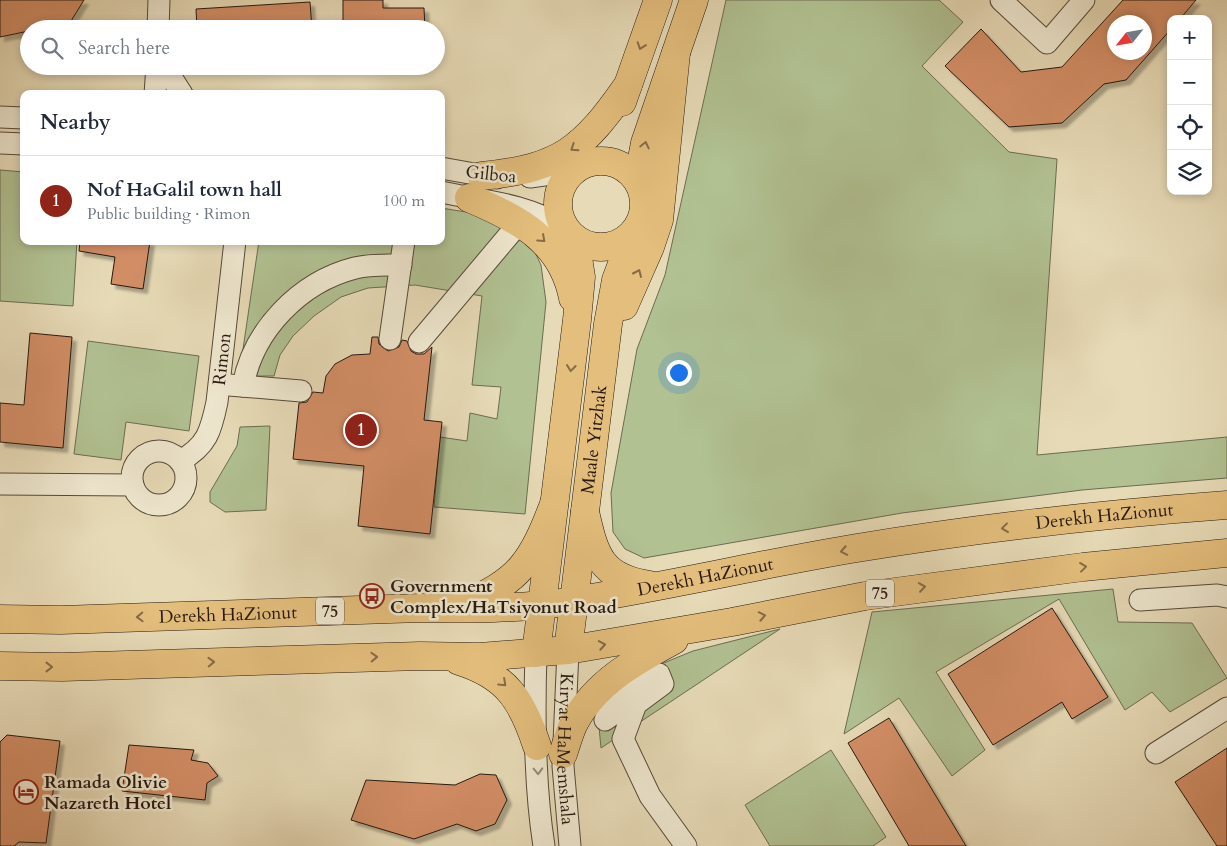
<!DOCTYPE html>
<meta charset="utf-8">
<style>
:root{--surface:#fff;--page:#f2f2f3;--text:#1f2937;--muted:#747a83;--line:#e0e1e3;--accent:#8f2418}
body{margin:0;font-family:Cardo,serif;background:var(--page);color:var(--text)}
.controls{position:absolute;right:15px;top:15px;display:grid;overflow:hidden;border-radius:10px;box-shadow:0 2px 8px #0003}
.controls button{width:45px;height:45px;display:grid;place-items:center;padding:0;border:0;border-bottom:1px solid var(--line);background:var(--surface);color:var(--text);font:25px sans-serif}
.compass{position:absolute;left:1107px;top:15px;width:45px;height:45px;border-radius:50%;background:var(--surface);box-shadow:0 2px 8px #0003;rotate:239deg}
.you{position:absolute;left:678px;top:372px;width:18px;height:18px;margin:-12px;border:4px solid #fff;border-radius:50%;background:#1a73e8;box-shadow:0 0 0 8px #1a73e833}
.badge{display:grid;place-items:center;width:32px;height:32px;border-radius:50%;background:var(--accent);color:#fff;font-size:16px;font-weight:700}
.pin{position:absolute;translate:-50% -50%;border:2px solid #fff;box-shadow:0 1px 5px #0006}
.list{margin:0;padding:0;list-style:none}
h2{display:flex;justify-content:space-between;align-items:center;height:65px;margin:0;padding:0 20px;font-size:21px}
h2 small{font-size:16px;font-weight:400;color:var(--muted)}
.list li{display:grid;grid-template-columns:32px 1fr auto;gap:15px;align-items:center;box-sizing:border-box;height:90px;padding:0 20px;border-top:1px solid var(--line)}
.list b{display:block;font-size:19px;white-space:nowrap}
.list p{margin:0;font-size:16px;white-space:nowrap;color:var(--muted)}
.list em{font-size:16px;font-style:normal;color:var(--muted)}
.icon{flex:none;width:28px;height:28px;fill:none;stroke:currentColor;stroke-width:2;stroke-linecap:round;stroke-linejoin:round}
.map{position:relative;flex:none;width:1227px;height:846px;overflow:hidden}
.search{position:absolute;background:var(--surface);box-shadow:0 2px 8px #0003;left:20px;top:20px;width:425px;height:55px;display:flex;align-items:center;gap:12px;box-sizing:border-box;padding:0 18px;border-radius:28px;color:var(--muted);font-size:19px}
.panel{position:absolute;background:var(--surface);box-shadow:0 2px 8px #0003;left:20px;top:90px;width:425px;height:155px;border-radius:10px}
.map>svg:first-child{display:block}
</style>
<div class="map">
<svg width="1227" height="846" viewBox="0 0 1227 846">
<defs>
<filter id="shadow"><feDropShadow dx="4.5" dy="4.5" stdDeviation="1" flood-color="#0004"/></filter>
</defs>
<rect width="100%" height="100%" fill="#e7dbb7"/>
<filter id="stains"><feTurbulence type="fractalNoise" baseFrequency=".004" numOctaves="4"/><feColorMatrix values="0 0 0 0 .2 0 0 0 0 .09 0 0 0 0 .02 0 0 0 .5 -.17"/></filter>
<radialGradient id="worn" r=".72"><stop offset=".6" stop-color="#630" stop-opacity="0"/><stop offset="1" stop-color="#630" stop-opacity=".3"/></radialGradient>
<g fill="#b1c192" stroke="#6c6c51">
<polygon points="726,0 939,0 963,22 922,66 1009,152 1057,159 1037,455 1227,437 1227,478 1082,490 902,513 644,558 625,549 613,532 611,493 637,349 665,275"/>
<polygon points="0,170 24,172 24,241 77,241 73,306 0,301"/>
<polygon points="441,208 472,213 530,242 541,265 546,302 525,514 434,507 440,437 467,441 470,413 497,419 501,387 472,385 482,296 415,285 368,288 341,297 314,316 293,336 280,355 274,376 239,376 259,241 441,241"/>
<polygon points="88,341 199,356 189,431 126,422 121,460 74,454"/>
<polygon points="270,426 266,510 225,512 210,502 210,492 237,446 240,427"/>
<polygon points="1113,589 1118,622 1192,623 1227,678 1170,712 1152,692 1125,710 1059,599 936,672 985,750 952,776 899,698 844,734 872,612"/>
<polygon points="780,629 601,748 599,727 634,675 693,651"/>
<polygon points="831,750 886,837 873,846 770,846 745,805"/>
</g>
<g fill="#d38e66" stroke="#271810" fill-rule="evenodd" filter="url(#shadow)">
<polygon points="0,0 84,0 71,21 29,29 29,31 0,37"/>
<polygon points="343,0 383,0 383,8 424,8 425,29 343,29"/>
<path d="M1123,0h73l-16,19h-9v10l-45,51 -22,4 -42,39 -53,4 -64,-61 36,-37 40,43 41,-5zM1114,22h30v30h-30z"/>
<polygon points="310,2 312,29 197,29 196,9"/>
<polygon points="80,241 150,241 143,289 111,284 115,257 79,251"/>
<polygon points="30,333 72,337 63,448 0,442 0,403 24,405"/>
<polygon points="372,337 378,337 379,344 388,351 399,347 402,340 407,341 411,351 416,354 424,354 432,347 424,420 442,422 430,534 358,526 364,466 293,459 299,403 307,402 313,392 323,393 326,376 335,364 352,355 370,354"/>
<polygon points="1052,608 1108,697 1072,719 1062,702 993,745 948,674"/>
<polygon points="889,718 966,846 909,846 848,743"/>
<polygon points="7,735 60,741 46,843 19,842 14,846 0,846 0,742"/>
<polygon points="129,745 194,750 191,760 208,763 218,776 207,783 205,800 122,791"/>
<polygon points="1227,748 1227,846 1217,846 1175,782"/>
<polygon points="480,774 496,775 507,800 495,824 476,831 457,824 414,839 351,820 366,780 455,785"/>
</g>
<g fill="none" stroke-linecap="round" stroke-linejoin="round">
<defs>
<g id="minor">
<polyline points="1001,0 1047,43 1084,0"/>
<polyline points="158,29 159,0"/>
<polyline points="164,66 182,94"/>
<polyline points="155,94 157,66"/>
<polyline points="0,117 24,118"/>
<polyline points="0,143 24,144"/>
<polyline points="441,168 497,178"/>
<polyline points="530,177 572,171"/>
<path d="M441,192c43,9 86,12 124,36"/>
<polyline points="390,339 404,241"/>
<polyline points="419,342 520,222"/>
<polyline points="229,385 301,391"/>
<path d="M243,386c10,-56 57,-104 112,-118 15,-4 31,-3 46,-3"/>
<circle cx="159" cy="478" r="27"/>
<path id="s1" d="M180,461c27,-15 31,-30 37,-59l18,-161"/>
<polyline points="0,484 133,485"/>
<polyline points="1140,600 1217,595 1227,597"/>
<path id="s2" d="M568,650l-5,116 7,80"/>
<path d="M536,653c-2,63 -2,130 8,193"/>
<polyline points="628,666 605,720 615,713 630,686 659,674 663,684 636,704 623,739 650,796 686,846"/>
<polyline points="1156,753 1227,708"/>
</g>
<g id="major">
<polyline points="622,102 658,0"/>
<circle cx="601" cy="204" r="43"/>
<path d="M482,176c80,-8 101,-27 146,-91"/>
<polyline points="644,193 641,164 645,143 694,0"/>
<path d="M469,198c50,21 93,43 104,100"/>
<polyline points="624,306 650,247 659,220 676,53"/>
<path id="s3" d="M568,650l40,-326 8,-44 18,-48"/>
<polyline points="536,653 577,320 581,277 575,239"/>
</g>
<g id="highway">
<path d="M585,512c10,44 16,66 65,73"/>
<path d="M464,604c56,-22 69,-45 90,-100"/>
<path id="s4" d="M0,619l61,1 359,-12c49,1 99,1 147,-6 98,-15 193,-38 290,-54 122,-20 247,-34 370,-43"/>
<path d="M459,661c48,15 63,39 78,85"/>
<polyline points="0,666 62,667 420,656 480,657 568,650 732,622 865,596 1083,567 1227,553"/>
<path d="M563,754c3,-9 6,-20 10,-29 21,-42 62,-64 101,-85"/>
</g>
</defs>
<use href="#minor" stroke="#57493a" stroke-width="23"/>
<use href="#major" stroke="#271810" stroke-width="29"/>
<use href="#highway" stroke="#271810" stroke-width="29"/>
<use href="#minor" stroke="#efe8d0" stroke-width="21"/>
<use href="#major" stroke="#e4be7c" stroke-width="28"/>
<use href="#highway" stroke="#e4be7c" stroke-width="28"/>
</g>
<defs><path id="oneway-chevron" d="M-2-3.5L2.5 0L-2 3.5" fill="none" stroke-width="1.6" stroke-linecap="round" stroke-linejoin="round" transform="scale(1.25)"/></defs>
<g stroke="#866b46">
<use href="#oneway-chevron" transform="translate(641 46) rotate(109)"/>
<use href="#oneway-chevron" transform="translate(645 145) rotate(-77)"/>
<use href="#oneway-chevron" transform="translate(574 148) rotate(146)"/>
<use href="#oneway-chevron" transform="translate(542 239) rotate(42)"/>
<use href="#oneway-chevron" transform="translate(638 273) rotate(-66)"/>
<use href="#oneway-chevron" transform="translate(571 368) rotate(97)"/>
<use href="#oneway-chevron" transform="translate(1005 528) rotate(173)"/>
<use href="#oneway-chevron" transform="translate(844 551) rotate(169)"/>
<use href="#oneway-chevron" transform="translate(1083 567) rotate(-7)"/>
<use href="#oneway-chevron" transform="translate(922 587) rotate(-8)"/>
<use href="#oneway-chevron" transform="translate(762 616) rotate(-11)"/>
<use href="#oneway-chevron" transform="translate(140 617) rotate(178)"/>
<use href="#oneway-chevron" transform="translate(602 645) rotate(-10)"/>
<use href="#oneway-chevron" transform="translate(374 657) rotate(-2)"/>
<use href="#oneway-chevron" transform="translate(211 662) rotate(-2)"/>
<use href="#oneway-chevron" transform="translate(49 667)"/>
<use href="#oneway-chevron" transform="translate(503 683) rotate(43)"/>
</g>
<use stroke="#958a7a" href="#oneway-chevron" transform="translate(538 771) rotate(88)"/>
<defs>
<symbol id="bus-ring" viewBox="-11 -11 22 22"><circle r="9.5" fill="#efe8d0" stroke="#8f2418" stroke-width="1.5"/><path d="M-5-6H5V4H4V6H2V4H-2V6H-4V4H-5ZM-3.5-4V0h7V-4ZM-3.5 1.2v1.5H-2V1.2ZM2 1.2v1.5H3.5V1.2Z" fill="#8f2418"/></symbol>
<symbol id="hotel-ring" viewBox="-11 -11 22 22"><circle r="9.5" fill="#efe8d0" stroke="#8f2418" stroke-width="1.5"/><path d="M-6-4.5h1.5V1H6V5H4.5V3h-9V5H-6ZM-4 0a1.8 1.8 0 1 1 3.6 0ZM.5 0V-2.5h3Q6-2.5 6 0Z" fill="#8f2418"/></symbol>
</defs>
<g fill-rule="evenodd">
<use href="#bus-ring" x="358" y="582" width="28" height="28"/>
<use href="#hotel-ring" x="12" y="778" width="28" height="28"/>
</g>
<g text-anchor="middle" stroke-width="5" stroke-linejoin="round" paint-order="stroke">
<g fill="#efe8d0" stroke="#63564a" stroke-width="1">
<rect x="866" y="579.5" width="28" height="27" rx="4"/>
<rect x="316" y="597.5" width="28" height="27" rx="4"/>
</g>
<g font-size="16" font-weight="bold" fill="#271810">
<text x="880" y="599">75</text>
<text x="330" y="617">75</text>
</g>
<g font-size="18" fill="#271810" stroke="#efe8d0">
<text transform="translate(491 174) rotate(6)" y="6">Gilboa</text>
<text dy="6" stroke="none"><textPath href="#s1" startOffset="116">Rimon</textPath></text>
<text dy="6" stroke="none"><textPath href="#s3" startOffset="212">Maale Yitzhak</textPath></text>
<text dy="6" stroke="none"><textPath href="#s4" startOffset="1112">Derekh HaZionut</textPath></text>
<text dy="6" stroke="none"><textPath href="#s4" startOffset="708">Derekh HaZionut</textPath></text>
<text dy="6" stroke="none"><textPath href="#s4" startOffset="228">Derekh HaZionut</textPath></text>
<text dy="6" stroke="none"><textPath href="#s2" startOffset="99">Kiryat HaMemshala</textPath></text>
</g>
<g font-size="18" font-weight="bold" fill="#271810" stroke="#efe8d0" text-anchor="start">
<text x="390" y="592">Government<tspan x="390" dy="21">Complex/HaTsiyonut Road</tspan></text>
<text x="44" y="788">Ramada Olivie<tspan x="44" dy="21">Nazareth Hotel</tspan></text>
</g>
</g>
<rect width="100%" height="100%" filter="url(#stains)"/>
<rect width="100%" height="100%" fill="url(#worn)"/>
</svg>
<div class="controls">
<button>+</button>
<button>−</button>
<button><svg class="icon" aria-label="locate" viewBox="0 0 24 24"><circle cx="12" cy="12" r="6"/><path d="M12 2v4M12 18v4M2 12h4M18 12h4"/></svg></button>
<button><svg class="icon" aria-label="layers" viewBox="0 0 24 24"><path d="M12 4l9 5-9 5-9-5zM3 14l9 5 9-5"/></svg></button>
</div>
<svg class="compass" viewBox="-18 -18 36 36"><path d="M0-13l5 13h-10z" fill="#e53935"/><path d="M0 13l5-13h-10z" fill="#747a83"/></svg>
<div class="you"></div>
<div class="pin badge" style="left:361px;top:430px">1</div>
<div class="search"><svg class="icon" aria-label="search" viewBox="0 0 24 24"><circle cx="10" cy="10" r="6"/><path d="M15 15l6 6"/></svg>Search here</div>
<section class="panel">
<h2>Nearby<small></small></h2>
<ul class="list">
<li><span class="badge">1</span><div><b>Nof HaGalil town hall</b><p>Public building · Rimon</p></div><em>100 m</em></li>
</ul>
</section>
</div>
